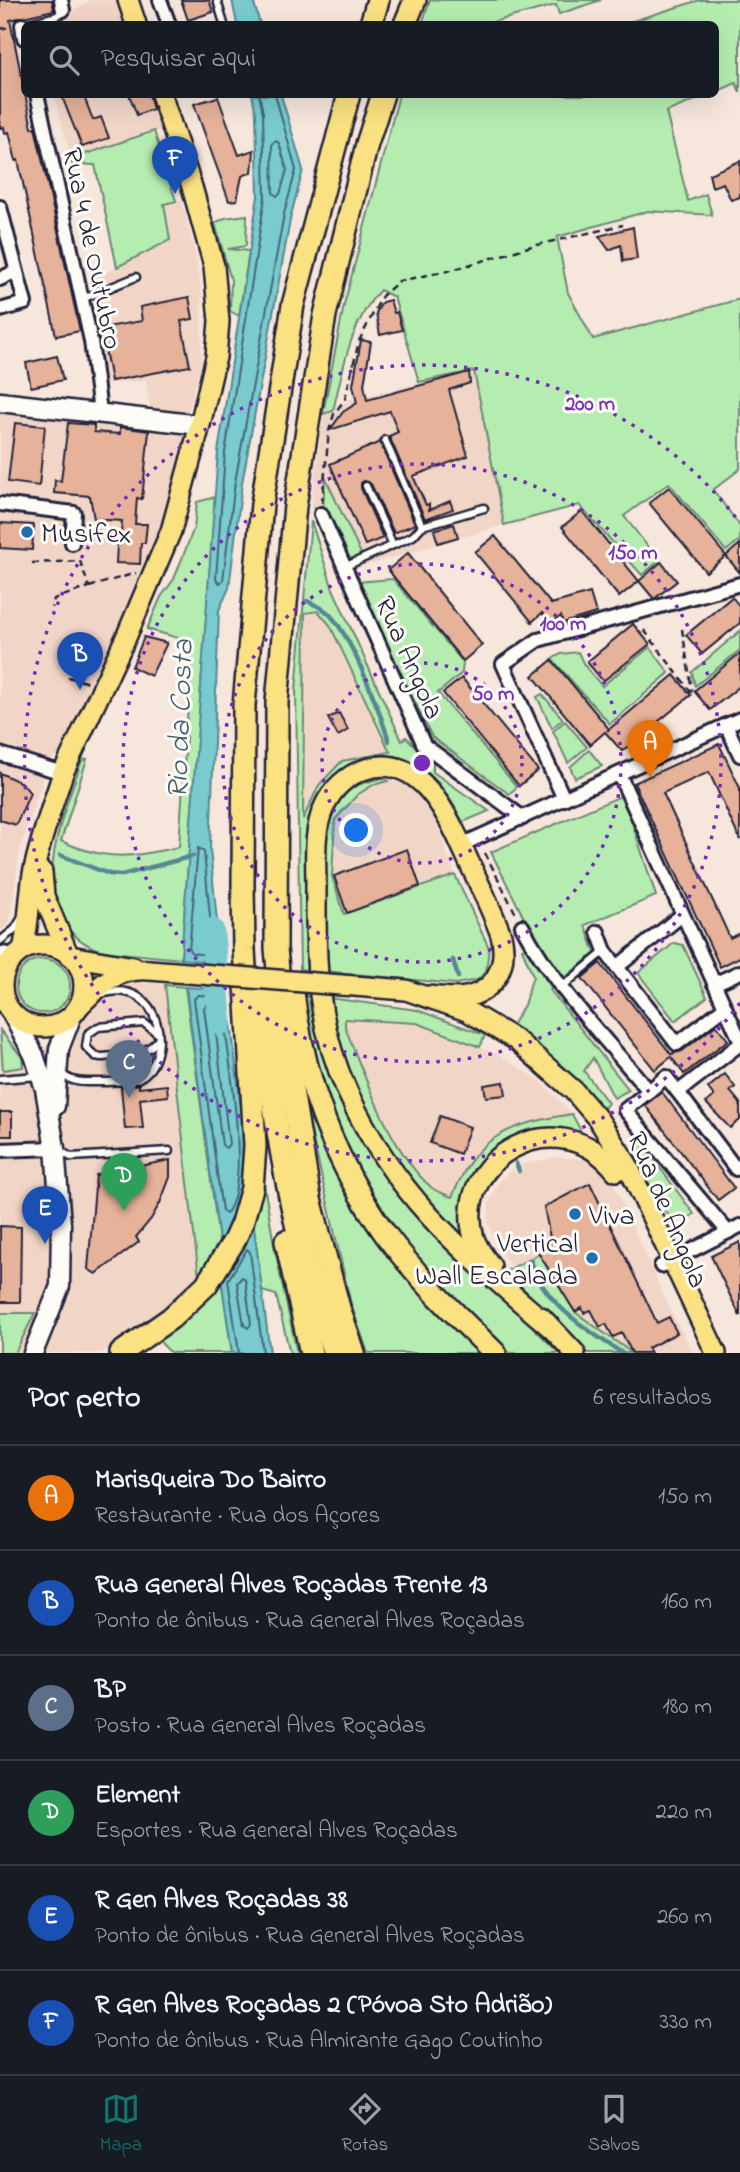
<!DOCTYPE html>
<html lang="pt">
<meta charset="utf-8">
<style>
:root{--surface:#171b24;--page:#20242c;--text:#f1f3f6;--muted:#9ea1a6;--line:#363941;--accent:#0f766e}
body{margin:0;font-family:"Indie Flower",sans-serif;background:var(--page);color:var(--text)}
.you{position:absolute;left:357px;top:831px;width:24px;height:24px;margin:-18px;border:5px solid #fff;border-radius:50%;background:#1a73e8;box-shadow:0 0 0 10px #1a73e833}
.badge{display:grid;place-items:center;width:46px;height:46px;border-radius:50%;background:var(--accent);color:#fff;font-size:23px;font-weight:700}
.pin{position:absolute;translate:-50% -58px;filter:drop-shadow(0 2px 4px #0008)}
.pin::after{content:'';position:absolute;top:37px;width:24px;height:21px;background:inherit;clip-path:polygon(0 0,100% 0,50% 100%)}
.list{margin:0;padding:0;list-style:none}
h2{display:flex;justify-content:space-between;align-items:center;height:91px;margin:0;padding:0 28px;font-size:30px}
h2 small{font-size:23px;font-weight:400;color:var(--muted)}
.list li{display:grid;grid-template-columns:46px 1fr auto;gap:21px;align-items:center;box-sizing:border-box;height:105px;padding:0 28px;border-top:2px solid var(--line)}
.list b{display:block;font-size:26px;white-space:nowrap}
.list p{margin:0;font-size:23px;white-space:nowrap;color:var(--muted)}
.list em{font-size:23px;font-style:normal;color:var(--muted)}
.icon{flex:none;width:38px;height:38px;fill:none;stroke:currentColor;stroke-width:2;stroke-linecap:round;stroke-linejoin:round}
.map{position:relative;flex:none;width:740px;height:1353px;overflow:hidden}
.search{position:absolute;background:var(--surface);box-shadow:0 7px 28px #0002;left:21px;right:21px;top:21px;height:77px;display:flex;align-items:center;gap:18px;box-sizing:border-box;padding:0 24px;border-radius:10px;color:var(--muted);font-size:26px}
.sheet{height:721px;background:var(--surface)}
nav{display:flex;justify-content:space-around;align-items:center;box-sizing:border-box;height:98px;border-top:2px solid var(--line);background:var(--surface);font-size:19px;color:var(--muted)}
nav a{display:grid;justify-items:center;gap:4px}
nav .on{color:var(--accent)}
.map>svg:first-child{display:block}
</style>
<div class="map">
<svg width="740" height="1353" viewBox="0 0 740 1353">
<rect width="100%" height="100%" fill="#f6e6db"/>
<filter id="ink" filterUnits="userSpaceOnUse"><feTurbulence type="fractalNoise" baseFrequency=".0143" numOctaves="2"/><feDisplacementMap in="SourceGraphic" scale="14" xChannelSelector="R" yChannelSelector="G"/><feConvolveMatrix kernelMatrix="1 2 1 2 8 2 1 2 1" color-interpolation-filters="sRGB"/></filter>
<g filter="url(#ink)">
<g fill="#f1d6c8">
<polygon points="91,0 117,0 126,24 48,24"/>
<polygon points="54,95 151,95 164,129 71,159"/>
<polygon points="181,199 195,252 202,297 201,364 188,411 150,410 146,380 104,384 93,279 170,240 164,204"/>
<polygon points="474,371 504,525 351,570 311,507 323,414 354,398"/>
<polygon points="0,408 127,422 184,434 164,518 144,569 63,752 49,760 20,849 9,924 0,931"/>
<polygon points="318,611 330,625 390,753 342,761 319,785 304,819 302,818 305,613"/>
<polygon points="388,781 407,785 418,791 431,810 455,875 344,914 332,876 335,820 357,795 373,785"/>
<polygon points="117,980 165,985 199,1277 186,1291 142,1329 101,1353 15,1353 34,1314 0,1313 0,1030 23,1057 68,1038"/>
<polygon points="345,1019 417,1023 497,1054 541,1081 572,1114 533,1121 496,1136 473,1158 452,1197 433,1189 403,1156 370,1088 345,1027"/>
<polygon points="556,1157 593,1160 602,1167 612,1180 670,1309 693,1353 632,1353 575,1312 539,1254 512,1266 502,1255 488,1224 489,1202 499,1182 513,1168 515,1173 523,1170 521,1165"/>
</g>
<g fill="#b5edb0" stroke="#6c8876" stroke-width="2" fill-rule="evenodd">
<polygon points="430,0 601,0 559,14 556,5 485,24 422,24"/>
<polygon points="700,0 740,0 740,92 736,83 716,92 716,24 623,24"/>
<path d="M399,95h309l-42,17 22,89 18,-7 6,21 -64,-4 -91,26 11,56 25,46 147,-40v170l-27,21 27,36v14l-14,11 -57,-68 -45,33 35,45 -17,14 -63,-70 -75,20 -30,-154 -55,11 -25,-85 -14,-7c-30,33 -37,79 -47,121l-10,3 21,-109z"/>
<polygon points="154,131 176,201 164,204 170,240 117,267 95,165 72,164 71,159"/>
<polygon points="247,215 246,246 228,249 249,251 239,316 230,311 231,280 215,223 225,218"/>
<polygon points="325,477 362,556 348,561 323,509"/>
<path d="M215,497l-34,462 -80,-8c-84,-32 -39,-133 -19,-191l5,-1 -26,82c48,21 68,16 118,6l13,-205 -45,-13 14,-32 13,-18 20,-51 3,-26z"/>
<path d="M311,521l22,68 69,152 4,-4 27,26v9l56,39 -26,11c-19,-35 -34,-61 -77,-63 -39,-3 -68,24 -75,61 -4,20 -1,44 -1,64 0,29 -1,57 -1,86l-9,-1 -4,-279zM318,611l12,14 60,127 -48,9 -23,24 -16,34 2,-206z"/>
<polygon points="393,579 463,662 462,673 438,693 517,787 509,794 432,737 356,582"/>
<polygon points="740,631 740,650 695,686 692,672"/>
<polygon points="650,647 669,673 610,724 552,659 561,654 578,652 584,665 602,686"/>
<polygon points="542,694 563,719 552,728 537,697"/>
<polygon points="565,721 587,747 568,763 553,731"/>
<polygon points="589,750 602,766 575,778 570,767"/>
<path d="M383,778l5,3 -15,4 -16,10 -22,25 -3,56 12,38 111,-39 34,73 -3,24 -9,8 -21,4 -132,-13c0,-36 -9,-148 15,-173 13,-13 27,-16 44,-20z"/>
<polygon points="623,795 656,896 585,925 595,953 550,990 629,1090 614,1098 593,1058 584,1071 608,1103 604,1108 511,1027 524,1005 533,976 522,949 537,944 491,852"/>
<polygon points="674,943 683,945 707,997 675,1021 638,973"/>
<circle cx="43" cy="986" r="27"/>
<polygon points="165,985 185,987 220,1248 199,1277"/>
<path d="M303,996l9,1 46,132 16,32 28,37 157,155h-49c-53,-52 -113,-107 -148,-174 -17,-33 -31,-69 -43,-104 -8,-25 -11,-53 -16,-79z"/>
<path d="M329,998l88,12 68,25 -5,12 -63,-24 -72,-4v8c20,50 46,126 87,161 5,4 13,6 20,9 6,-13 12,-28 21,-39 23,-31 63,-38 99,-44l10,19c-15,-3 -32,-7 -48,-4 -26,4 -64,38 -69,64 -2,12 -2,25 -3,38l-3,4 -11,-9 -61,-74 -44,-92z"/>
<polygon points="0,1030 22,1057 23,1067 3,1070"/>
<polygon points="312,1119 365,1223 390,1257 480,1353 368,1353 351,1304 309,1122"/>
<polygon points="638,1138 694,1214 686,1220 667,1214 643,1173"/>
<polygon points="262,1172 274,1245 297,1353 290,1353 276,1295 262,1291 252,1212"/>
<polygon points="539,1254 575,1312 632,1353 586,1353 506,1271"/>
<polygon points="221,1278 232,1353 171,1353 157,1339"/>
<polygon points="0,1313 35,1313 15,1353 0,1353"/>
</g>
<g fill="#79cbcf" stroke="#568794" stroke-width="2">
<polygon points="232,0 253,0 260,24 237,24"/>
<polygon points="252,95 281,95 303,170 291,215 242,483 229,588 219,610 210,849 221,963 181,959 218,452 258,196 256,113"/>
<polygon points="186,987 227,990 246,1151 240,1203 220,1248"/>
<polygon points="252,1212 270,1353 232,1353 221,1278"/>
</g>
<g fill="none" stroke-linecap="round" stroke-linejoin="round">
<g stroke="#456676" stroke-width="2">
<polyline points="259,94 263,113 265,197 225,453 216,579 220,583 223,580 235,482 284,214 296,170 275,94"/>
<polygon points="275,141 279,143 287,170 280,194 277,196 273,193 272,144"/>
<polygon points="198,848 204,851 213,951 209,955 192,953 189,950"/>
<path d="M198,995l20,1 3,3c5,43 32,186 5,215l-4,-3 -28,-212z"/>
<polygon points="207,1004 213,1008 229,1144 226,1148 222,1145 204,1008"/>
<polygon points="242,1277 245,1279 251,1324 248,1328 244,1325 237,1283"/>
<polyline points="239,1353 228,1280 247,1249 250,1252 263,1353"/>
</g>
<g stroke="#568794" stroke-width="4.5">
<path d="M307,601c6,3 14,6 19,10 25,21 53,99 63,130"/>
<polyline points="60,855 109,874 122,875 193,856"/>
<polyline points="453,960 458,977"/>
<polyline points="516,1163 519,1171"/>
<path d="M531,1261c13,43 55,68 91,92"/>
</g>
<polyline stroke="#79cbcf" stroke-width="24" points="212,930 220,1023"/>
</g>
<g fill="#e6b29a" stroke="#22223b" stroke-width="2">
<polygon points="0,0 52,0 54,10 10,20 32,128 35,127 80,331 56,336 18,160 16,161 9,132 5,133 4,127 0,128"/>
<polygon points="181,0 209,0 213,12 188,20"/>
<polygon points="61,94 83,94 93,120 101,117 109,138 82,147"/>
<polygon points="129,94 149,94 153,109 137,115"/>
<polygon points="218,97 239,155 254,150 252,172 242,176 237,200 229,201 194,104"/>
<polygon points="740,161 740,197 731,200 723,183 712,187 709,174"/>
<polygon points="633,227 637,259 623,261 621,245 609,250 599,236"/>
<polygon points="189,297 193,319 181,321 190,366 111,381 101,328 142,321 140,307"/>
<polygon points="390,300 394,313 397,312 402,330 380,335 376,313 382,302"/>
<polygon points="361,340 371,342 364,385 367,400 469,372 470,383 449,390 468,456 413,476 426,505 429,504 429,510 450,501 453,509 425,519 389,436 398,432 390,411 330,430 343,412 357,403 353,385"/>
<polygon points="57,356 63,380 31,387 26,363"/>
<polygon points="15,423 45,426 39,486 8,482"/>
<polygon points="68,423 94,425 94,432 120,434 120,427 149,431 142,499 137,498 135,524 147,524 145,543 141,543 140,564 116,563 117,545 120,545 122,521 94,519 90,496 54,493 55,480 61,481"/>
<polygon points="380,442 415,524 394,533 371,484 364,481 361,483 361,488 383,538 365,545 330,464"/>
<polygon points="669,487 726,556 706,572 649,503"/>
<polygon points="582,511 639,581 619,597 562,527"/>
<polygon points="0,523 34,525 32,550 0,548"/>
<polygon points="454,524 458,537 438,543 434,530"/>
<polygon points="495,536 551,604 590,593 596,613 563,623 561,616 551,623 542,613 532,622 475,552"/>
<polygon points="740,544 740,573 726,556"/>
<polygon points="408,553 482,645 463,661 388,570"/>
<polygon points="661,562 677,581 654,599 639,581"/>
<polygon points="732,597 740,607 740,623 702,654 686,635"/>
<polygon points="633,624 650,644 603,681 587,662"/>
<polygon points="144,637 167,643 151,676 132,667"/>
<polygon points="740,653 740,686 710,710 694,691"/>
<polygon points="552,660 609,729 607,731 674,675 691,695 622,751 605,732 590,745 533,676"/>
<polygon points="462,678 538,770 519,786 443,693"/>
<polygon points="339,713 348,730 338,736 328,718"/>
<polygon points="719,744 740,788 740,840 709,772 663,793 730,938 740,933 740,957 720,967 634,783"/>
<polygon points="0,773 22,783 30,793 16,825 0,820"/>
<polygon points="407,849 420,886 347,913 334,876"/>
<polygon points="600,963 671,1054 682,1051 716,1025 728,1040 684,1074 671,1057 655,1070 582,978"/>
<polygon points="725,1074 735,1087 730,1091 740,1103 740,1120 730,1128 706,1103 714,1096 708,1088"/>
<polygon points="504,1082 506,1095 486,1097 484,1085"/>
<polygon points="139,1084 139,1088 167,1085 168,1096 140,1099 143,1128 125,1129 121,1087"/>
<polygon points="662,1092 734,1188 718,1200 645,1105"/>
<rect x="0" y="1112" width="12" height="24"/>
<polygon points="440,1116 470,1127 460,1154 430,1143"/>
<polygon points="170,1160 170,1177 160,1203 151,1219 136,1237 139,1242 96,1274 88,1269 96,1175"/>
<polygon points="590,1183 657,1323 669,1317 677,1333 648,1348 651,1353 632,1353 622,1333 613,1337 606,1324 600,1327 591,1310 584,1313 582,1308 575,1312 536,1249 551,1243 544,1207"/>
<polygon points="0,1226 21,1227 20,1302 0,1302"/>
<polygon points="740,1242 740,1316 711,1256"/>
</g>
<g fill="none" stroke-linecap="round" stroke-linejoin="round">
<defs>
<g id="lane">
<polyline points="217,0 224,24"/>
<polyline points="25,24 57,16 63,10"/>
<polyline points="82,299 136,277"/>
<polyline points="385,440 422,526"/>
<polyline points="366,486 393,545"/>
<polyline points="344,567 413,536 422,526 484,508"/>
<polyline points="0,941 15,929 21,919"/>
<polyline points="562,987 605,951"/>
<path d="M156,1032l-12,-9 -46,4 -10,7 -2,13 9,9 6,1c19,-2 43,0 56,-16"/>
<path d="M61,1073c11,11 26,9 41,9 11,-1 26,1 37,-4 36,-18 23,-103 -38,-84"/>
<polyline points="0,1079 39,1076"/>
<polyline points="60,1151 71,1157 169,1151"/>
</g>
<g id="street">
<polyline points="61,0 63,10"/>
<polyline points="160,0 169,24"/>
<polyline points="22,25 24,38"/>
<polyline points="37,94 91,341 100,412"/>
<polyline points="0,207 25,303 0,310"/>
<polyline points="0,279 16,271"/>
<polyline points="0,504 74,513 72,543"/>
<polyline points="321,514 424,745 523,818"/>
<polyline points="726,725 740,755"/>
<polyline points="0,754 63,773"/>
<polyline points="619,774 740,1040"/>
<polyline points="564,799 503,664 538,640 740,584"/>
<polyline points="461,845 740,719"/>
<polyline points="682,915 617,967 677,1044 725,1007"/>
<path d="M522,926c32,61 83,112 127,165l-24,19 103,122"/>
<polyline points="598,932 605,951 617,967"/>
<polyline points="0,953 17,955"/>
<polyline points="714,984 740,972"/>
<polyline points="0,997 4,1001"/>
<polyline points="740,1044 678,1092 736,1169 740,1166"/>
<polyline points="649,1091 666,1077 678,1092"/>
<polyline points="0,1150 55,1148"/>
<polyline points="661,1266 740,1226"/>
</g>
<g id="secondary">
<polyline points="0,402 200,425"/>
<polyline points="12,1014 34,1055 45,1089 55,1148 61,1224 60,1286 33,1353"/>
<polyline points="55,1106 59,1049 72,1015"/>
</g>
<g id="primary">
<polyline points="128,0 136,24"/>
<polyline points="42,872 44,896 68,954"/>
<circle cx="43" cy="986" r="41"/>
<path d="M23,950c6,-25 6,-51 10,-76 7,-34 19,-68 30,-101l64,-138 44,-104 29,-106 16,-68 3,-36 -5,-55 -22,-79 -31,-93"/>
<polyline points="70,956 134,967"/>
<polyline points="341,985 406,990 467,1011 516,1040 574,1091 598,1119 627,1164 716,1353"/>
<path d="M428,996c10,1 19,2 29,2 36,-2 52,-30 44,-63 -9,-25 -21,-49 -32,-73 -18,-39 -46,-111 -103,-93 -19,6 -34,20 -42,38 -11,24 -8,53 -8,79 0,77 -1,135 32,207 48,105 116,160 202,234"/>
<path d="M79,1006c22,-22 37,-38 70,-36"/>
<path d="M491,1266c-7,-9 -14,-18 -17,-28 -23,-80 84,-140 142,-67"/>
<polyline points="541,1317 575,1353"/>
</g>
<g id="highway">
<polyline points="371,24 378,0"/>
<polyline points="405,24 415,0"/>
<path d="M260,986c11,123 31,250 74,367"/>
<path d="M293,992c10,86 42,172 93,243 32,43 71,81 109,118"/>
<polyline points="286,1241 311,1353"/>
<polyline points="121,1353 171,1318 206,1285 234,1241 242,1223 252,1188 255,1146 244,949 243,886 244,705 254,595 262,504 293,305 349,94"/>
<polyline points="354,1353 339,1308 310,1199 285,1047 276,948 277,702 295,506 325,315 367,144 383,94"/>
</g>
</defs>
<use href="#lane" stroke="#22223b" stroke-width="11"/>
<use href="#street" stroke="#22223b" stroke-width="18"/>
<use href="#secondary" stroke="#22223b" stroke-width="23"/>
<use href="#primary" stroke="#22223b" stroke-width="24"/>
<use href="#highway" stroke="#22223b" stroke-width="26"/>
<g stroke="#22223b" stroke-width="2.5" stroke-dasharray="7 5" stroke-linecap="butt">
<polyline points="0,29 10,27"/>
<polyline points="322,503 329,431 334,414 345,399 359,341 382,296 399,281 452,270 532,246 623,225"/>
<polyline points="32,563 80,561 89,587 54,599 52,608"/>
<polyline points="89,587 136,573"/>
<polyline points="682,629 692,690"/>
<polyline points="644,630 692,693"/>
<polyline points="68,677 89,683"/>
<polyline points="485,853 517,916"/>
</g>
<use href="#lane" stroke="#fdfcf7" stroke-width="6"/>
<use href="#street" stroke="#fdfcf7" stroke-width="12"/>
<use href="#secondary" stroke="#fdfcf7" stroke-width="18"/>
<use href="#primary" stroke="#fae181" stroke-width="19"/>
<use href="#highway" stroke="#fae181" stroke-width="21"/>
<defs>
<polyline id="primary-bridge" points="149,970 341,985"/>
</defs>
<use href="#primary-bridge" stroke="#22223b" stroke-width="24" stroke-linecap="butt"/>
<use href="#primary-bridge" stroke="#fae181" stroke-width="19"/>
</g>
</g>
<g fill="none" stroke="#7b2cbf" stroke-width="3.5" stroke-dasharray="3.5 7">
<circle cx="422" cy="763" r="100"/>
<circle cx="422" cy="763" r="199"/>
<circle cx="422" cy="763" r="299"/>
<path d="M740 1003A398 398 0 1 1 740 523"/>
</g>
<g fill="#1f6fb2" stroke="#fdfcf7" stroke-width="2.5">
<circle cx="27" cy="532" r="7"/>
<circle cx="575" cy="1214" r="7"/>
<circle cx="592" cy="1258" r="7"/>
</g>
<g text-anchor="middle" stroke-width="6" stroke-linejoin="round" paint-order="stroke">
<g font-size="28" fill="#22223b" stroke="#fdfcf7">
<text transform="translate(94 248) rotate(78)" y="10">Rua 4 de Outubro</text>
<text transform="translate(411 657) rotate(66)" y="10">Rua Angola</text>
<text transform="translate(669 1209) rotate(67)" y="10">Rua de Angola</text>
</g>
<g font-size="28" fill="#22223b" stroke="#fdfcf7" text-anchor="start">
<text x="41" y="542">Musifex</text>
<text x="589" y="1224">Viva</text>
<text x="578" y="1252" text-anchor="end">Vertical<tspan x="578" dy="32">Wall Escalada</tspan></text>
</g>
<g font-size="30" font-style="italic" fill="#405d6f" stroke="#fdfcf7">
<text transform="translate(179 719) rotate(-88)" y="10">Rio da Costa</text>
</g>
</g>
<circle cx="422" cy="763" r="10" fill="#7b2cbf" stroke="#fdfcf7" stroke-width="3.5"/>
<g font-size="21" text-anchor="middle" font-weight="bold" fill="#7b2cbf" stroke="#fdfcf7" stroke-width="6" stroke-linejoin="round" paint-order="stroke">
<text x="590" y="410">200 m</text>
<text x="633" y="559">150 m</text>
<text x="563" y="630">100 m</text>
<text x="493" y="700">50 m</text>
</g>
</svg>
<div class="you"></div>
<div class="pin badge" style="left:650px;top:778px;background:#e8710a">A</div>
<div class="pin badge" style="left:80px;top:690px;background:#1a4fb4">B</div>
<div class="pin badge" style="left:129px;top:1098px;background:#5c6f8a">C</div>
<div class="pin badge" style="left:124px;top:1211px;background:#2e9e5b">D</div>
<div class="pin badge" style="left:45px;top:1244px;background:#1a4fb4">E</div>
<div class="pin badge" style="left:175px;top:194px;background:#1a4fb4">F</div>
<div class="search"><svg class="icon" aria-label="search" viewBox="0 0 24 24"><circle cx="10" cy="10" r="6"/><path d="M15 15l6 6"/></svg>Pesquisar aqui</div>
</div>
<section class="sheet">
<h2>Por perto<small>6 resultados</small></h2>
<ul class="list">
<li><span class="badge" style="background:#e8710a">A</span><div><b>Marisqueira Do Bairro</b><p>Restaurante · Rua dos Açores</p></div><em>150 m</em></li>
<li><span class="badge" style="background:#1a4fb4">B</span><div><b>Rua General Alves Roçadas Frente 13</b><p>Ponto de ônibus · Rua General Alves Roçadas</p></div><em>160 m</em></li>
<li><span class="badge" style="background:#5c6f8a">C</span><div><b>BP</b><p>Posto · Rua General Alves Roçadas</p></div><em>180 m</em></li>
<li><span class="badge" style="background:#2e9e5b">D</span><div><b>Element</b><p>Esportes · Rua General Alves Roçadas</p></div><em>220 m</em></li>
<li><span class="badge" style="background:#1a4fb4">E</span><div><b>R Gen Alves Roçadas 38</b><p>Ponto de ônibus · Rua General Alves Roçadas</p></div><em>260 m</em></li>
<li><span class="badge" style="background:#1a4fb4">F</span><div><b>R Gen Alves Roçadas 2 (Póvoa Sto Adrião)</b><p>Ponto de ônibus · Rua Almirante Gago Coutinho</p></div><em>330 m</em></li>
</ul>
</section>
<nav>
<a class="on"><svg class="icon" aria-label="map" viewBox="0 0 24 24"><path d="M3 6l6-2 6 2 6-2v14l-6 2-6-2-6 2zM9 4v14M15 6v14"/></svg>Mapa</a>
<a><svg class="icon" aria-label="directions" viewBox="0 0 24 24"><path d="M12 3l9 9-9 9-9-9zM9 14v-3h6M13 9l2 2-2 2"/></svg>Rotas</a>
<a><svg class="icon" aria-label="saved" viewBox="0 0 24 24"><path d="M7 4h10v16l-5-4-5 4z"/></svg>Salvos</a>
</nav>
